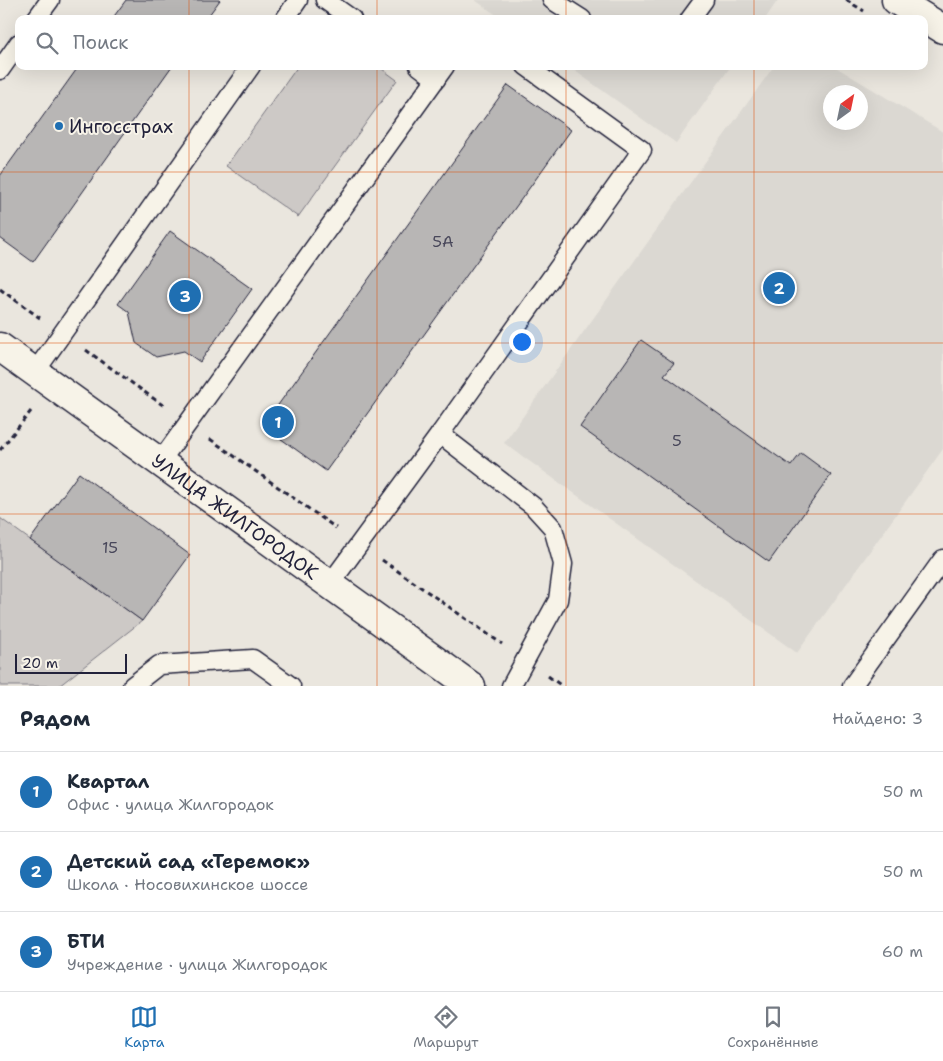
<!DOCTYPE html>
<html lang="ru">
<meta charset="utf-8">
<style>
:root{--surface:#fff;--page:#f6f6f7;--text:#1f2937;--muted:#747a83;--line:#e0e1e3;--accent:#1f6fb2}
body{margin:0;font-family:"Shantell Sans",sans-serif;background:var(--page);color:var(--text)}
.compass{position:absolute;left:823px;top:85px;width:45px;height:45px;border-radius:50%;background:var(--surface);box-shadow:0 5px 20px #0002;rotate:33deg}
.scale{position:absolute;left:15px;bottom:12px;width:112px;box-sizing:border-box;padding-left:5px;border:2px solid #22223b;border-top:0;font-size:14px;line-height:18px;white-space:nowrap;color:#22223b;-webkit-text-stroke:4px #f7f3e8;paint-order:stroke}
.you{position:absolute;left:521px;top:341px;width:18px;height:18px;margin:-12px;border:4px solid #fff;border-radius:50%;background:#1a73e8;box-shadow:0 0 0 8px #1a73e833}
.badge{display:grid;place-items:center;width:32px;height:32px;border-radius:50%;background:var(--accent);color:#fff;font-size:16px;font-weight:700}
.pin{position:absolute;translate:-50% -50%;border:2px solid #fff;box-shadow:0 1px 5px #0006}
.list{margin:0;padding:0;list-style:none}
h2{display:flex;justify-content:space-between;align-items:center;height:65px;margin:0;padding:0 20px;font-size:21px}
h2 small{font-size:16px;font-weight:400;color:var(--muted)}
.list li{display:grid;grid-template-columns:32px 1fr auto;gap:15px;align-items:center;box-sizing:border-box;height:80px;padding:0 20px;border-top:1px solid var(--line)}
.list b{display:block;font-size:19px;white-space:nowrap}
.list p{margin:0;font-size:16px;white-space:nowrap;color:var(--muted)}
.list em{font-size:16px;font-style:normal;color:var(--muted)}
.icon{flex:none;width:28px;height:28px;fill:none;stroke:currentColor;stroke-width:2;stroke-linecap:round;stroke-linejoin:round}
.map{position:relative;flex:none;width:943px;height:686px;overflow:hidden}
.search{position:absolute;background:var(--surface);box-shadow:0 5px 20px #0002;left:15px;right:15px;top:15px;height:55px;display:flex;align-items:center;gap:12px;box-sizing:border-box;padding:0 18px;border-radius:10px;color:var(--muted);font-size:19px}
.sheet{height:305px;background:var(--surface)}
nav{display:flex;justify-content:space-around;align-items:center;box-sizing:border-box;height:70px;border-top:1px solid var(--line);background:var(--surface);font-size:14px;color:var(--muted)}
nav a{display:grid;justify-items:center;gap:2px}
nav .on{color:var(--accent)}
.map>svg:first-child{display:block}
</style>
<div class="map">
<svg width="943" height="686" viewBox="0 0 943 686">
<rect width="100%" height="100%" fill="#eae6de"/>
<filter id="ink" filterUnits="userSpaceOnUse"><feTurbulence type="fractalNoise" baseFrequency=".02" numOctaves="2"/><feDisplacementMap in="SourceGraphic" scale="10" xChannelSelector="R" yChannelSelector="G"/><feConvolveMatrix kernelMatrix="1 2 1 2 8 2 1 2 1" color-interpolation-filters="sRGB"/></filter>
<g filter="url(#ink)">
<g fill="#dbd8d2" fill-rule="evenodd">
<polygon points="475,0 778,0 765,19 502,19"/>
<polygon points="568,66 731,66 676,143"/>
<path d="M774,66h60l109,66v317l-146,204 -293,-210zM830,92h30v30h-30z"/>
</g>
<g fill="#cdc9c6" stroke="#787680">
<polygon points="298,66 378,66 397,80 298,217 226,166"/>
<polygon points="0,518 142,621 59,686 0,686"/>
</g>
<g fill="#b8b6b5" stroke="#22223b">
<polygon points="126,0 220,0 206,19 112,19"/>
<polygon points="79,66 172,66 33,262 0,238 0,176"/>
<polygon points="508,85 571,130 326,471 263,426"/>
<polygon points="170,231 252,289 200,362 184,351 156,357 136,343 129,312 118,304"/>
<polygon points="641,340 674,363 664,375 791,466 801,453 831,475 769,562 580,427"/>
<polygon points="79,473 190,555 142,621 30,540"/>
</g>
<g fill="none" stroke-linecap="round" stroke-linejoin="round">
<defs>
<g id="lane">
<polyline points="325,0 352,19"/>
<polyline points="552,0 582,19"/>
<polyline points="36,19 50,0"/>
<polyline points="285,19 298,0"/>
<polyline points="690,19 704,0"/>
<polyline points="419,66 436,79"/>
<polyline points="0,70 19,43"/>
<polyline points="35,372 251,66"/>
<polyline points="440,434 642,150 526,66"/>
<polyline points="160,462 445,66"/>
<polyline points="330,584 440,434 533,506 553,528 563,564 558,600 511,686"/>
<polyline points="132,686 159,665 253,659 291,686"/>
<polyline points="852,686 943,559"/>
</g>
<g id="secondary">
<polyline points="896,0 943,29"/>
<path id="s1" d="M0,347l471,339"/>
</g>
</defs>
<use href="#lane" stroke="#22223b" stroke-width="21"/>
<use href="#secondary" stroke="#22223b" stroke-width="31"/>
<g stroke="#22223b" stroke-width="3" stroke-dasharray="5 4" stroke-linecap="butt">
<polyline points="846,0 864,11"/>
<polyline points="0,289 40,318"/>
<polyline points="86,350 164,406"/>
<polyline points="210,439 336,528"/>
<polyline points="0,450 31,411"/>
<polyline points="382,560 502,644"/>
<polyline points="548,676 562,686"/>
</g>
<use href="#lane" stroke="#f7f3e8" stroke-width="18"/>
<use href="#secondary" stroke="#f7f3e8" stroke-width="28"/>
</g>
</g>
<path fill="none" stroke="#de560e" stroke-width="1" stroke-opacity="0.55" d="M189,0v19M377,0v19M566,0v19M754,0v19M189,66v620M377,66v620M566,66v620M754,66v620M0,172h943M0,343h943M0,514h943"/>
<circle fill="#1f6fb2" stroke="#f7f3e8" stroke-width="2" cx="59" cy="126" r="5"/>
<g text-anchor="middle" stroke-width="4" stroke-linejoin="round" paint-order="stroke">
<g font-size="16" fill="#48475a">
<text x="443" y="247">5А</text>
<text x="677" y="446">5</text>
<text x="110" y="553">15</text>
</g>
<g font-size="19" fill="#22223b" stroke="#f7f3e8" text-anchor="start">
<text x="69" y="133">Ингосстрах</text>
</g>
<g font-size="19" fill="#22223b" stroke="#f7f3e8">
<text dy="7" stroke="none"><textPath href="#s1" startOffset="290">УЛИЦА ЖИЛГОРОДОК</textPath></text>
</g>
</g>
</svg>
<svg class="compass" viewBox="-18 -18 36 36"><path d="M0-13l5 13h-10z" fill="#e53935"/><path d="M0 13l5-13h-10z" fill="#747a83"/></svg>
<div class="scale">20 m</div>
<div class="you"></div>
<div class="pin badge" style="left:278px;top:422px">1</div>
<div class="pin badge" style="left:779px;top:288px">2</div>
<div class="pin badge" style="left:185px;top:296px">3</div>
<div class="search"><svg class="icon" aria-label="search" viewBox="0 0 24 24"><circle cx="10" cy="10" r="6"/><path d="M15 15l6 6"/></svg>Поиск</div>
</div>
<section class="sheet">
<h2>Рядом<small>Найдено: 3</small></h2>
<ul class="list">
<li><span class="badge">1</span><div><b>Квартал</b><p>Офис · улица Жилгородок</p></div><em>50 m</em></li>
<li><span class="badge">2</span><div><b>Детский сад «Теремок»</b><p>Школа · Носовихинское шоссе</p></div><em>50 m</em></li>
<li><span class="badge">3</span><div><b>БТИ</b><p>Учреждение · улица Жилгородок</p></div><em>60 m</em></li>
</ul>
</section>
<nav>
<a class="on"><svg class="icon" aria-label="map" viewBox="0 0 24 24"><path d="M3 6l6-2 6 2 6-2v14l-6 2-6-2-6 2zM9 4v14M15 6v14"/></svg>Карта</a>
<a><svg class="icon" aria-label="directions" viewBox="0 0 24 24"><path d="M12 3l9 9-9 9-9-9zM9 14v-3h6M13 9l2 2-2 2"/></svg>Маршрут</a>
<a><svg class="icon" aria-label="saved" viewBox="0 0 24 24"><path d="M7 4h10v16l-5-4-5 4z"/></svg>Сохранённые</a>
</nav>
